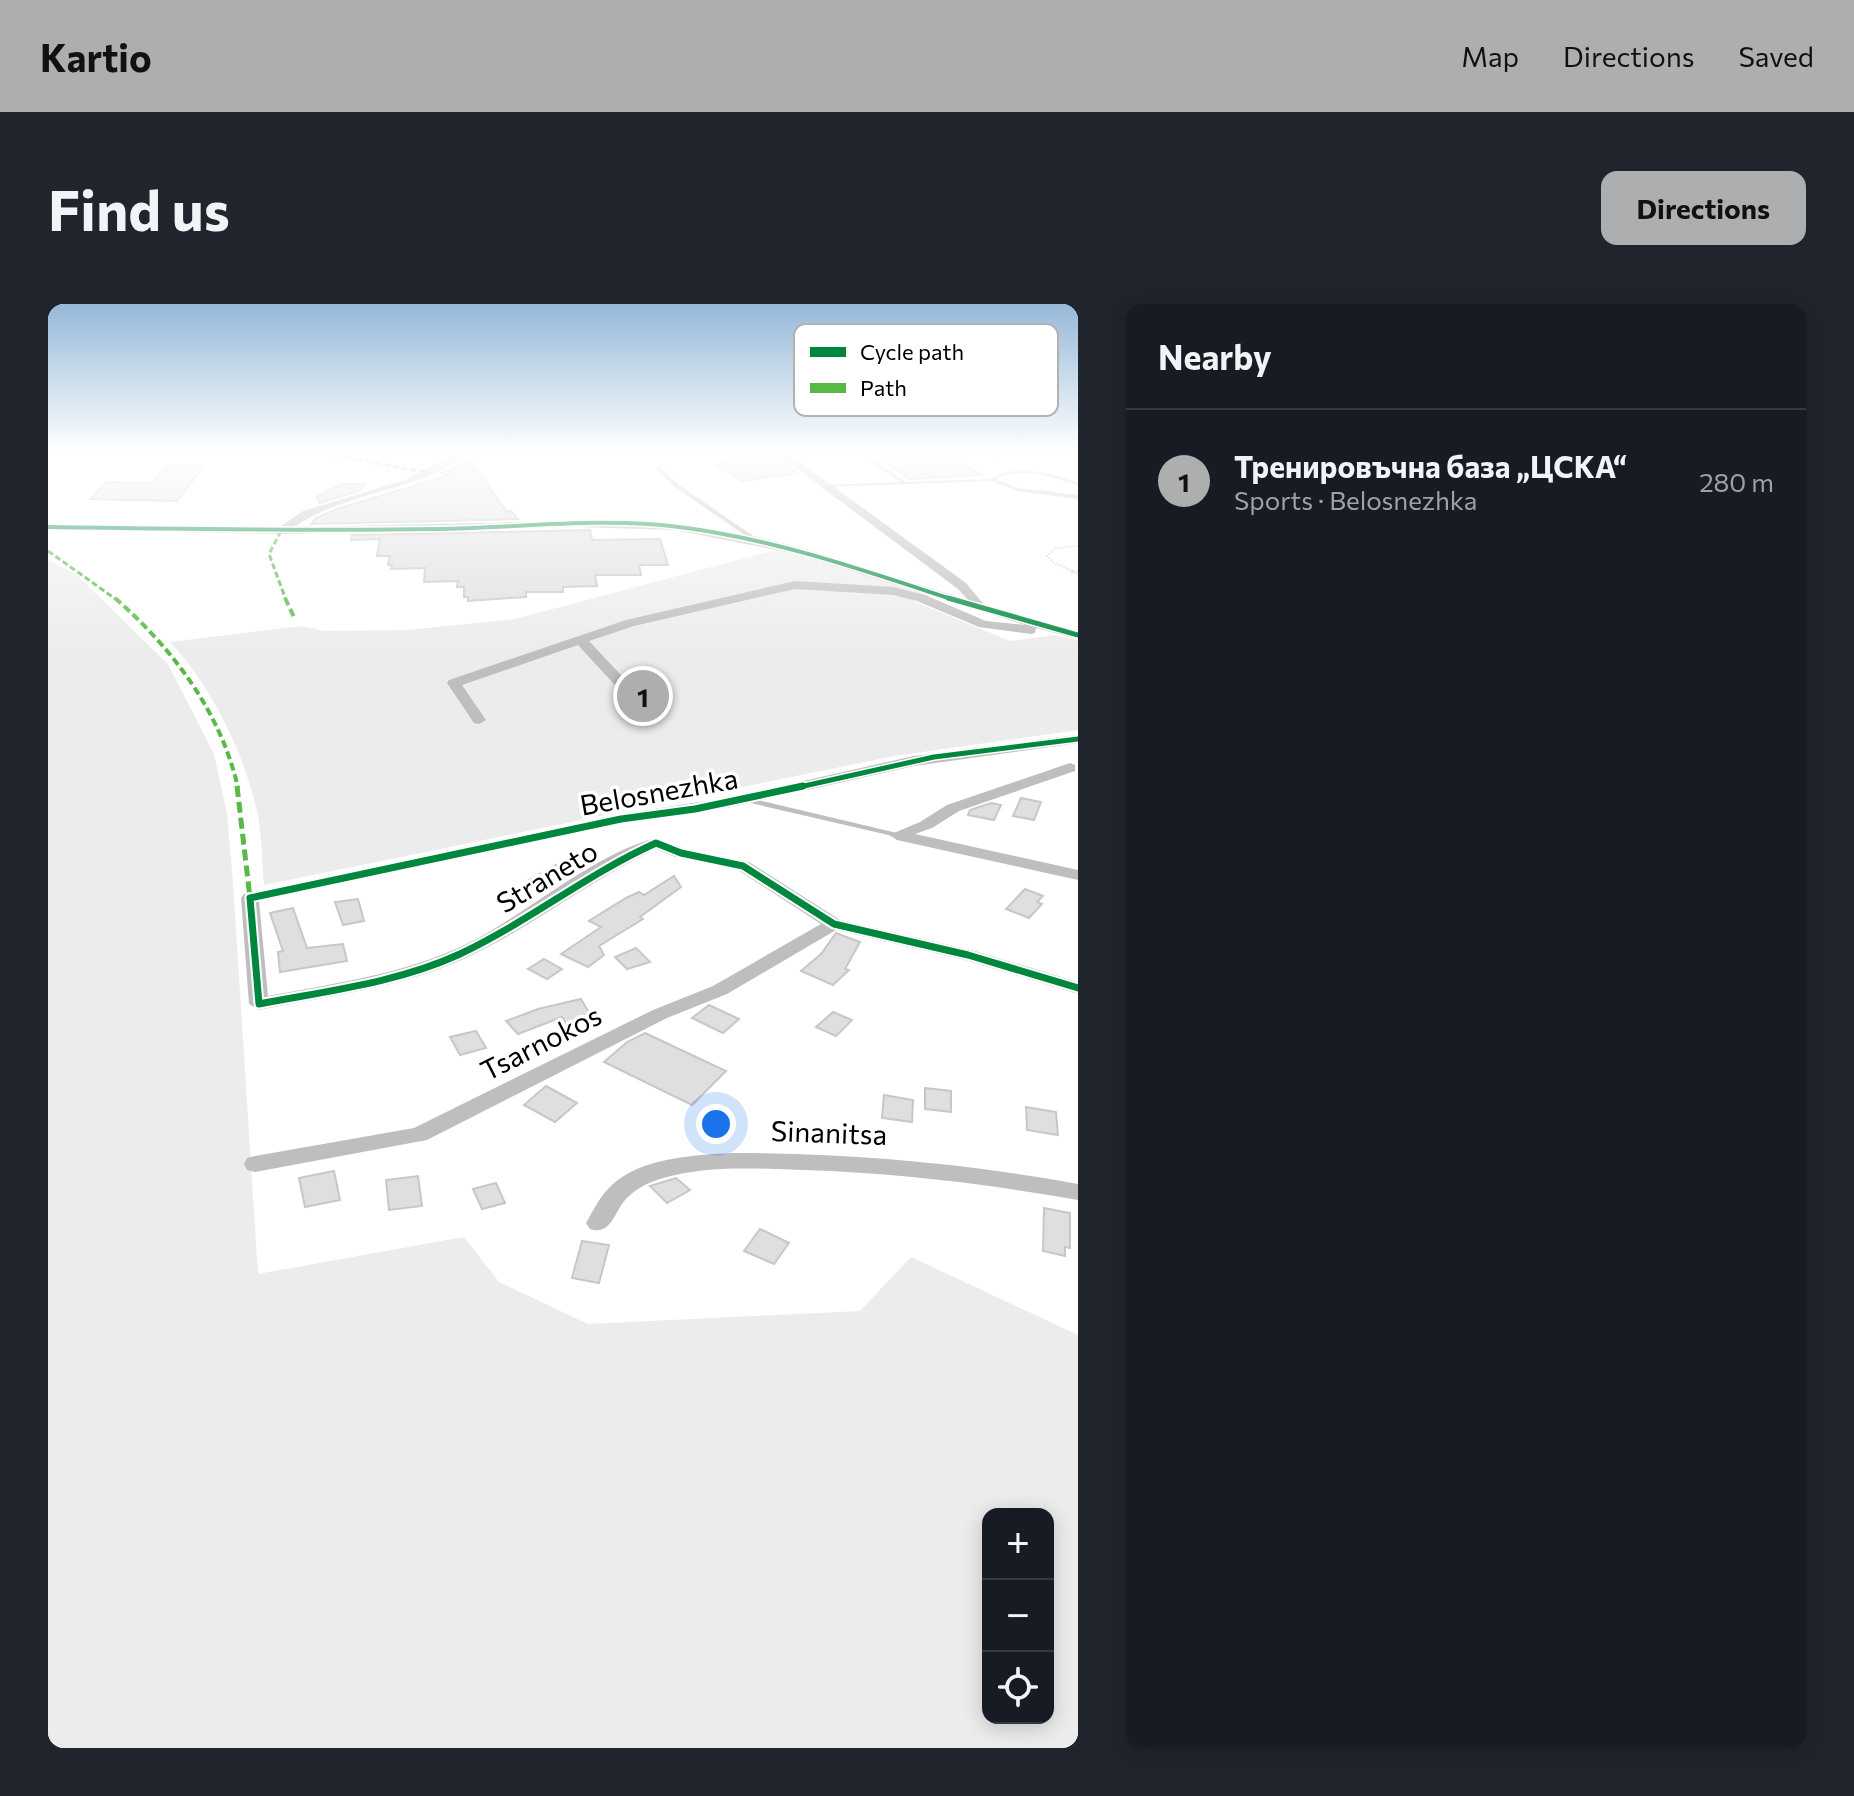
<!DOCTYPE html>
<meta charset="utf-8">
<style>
:root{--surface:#171b24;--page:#20242c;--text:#f1f3f6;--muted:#9ea1a6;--line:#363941;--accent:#adaeaf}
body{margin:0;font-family:Commissioner,sans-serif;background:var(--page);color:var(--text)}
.controls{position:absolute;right:24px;bottom:24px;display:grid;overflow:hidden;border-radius:16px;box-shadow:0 4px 20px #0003}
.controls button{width:72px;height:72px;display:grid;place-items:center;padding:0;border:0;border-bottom:2px solid var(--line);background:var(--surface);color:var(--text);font:40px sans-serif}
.you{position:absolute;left:668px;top:820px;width:28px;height:28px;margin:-20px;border:6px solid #fff;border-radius:50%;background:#1a73e8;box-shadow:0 0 0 12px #1a73e833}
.badge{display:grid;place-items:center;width:52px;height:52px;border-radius:50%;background:var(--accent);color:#111;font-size:26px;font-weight:700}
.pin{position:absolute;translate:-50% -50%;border:4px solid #fff;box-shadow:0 2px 8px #0006}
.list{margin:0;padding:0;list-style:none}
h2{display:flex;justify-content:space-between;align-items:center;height:104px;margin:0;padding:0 32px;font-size:34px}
h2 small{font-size:26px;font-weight:400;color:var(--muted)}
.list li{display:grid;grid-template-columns:52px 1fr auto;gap:24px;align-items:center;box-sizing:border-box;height:144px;padding:0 32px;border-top:2px solid var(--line)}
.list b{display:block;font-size:30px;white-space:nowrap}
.list p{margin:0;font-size:26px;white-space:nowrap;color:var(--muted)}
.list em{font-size:26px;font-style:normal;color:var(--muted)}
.icon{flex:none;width:44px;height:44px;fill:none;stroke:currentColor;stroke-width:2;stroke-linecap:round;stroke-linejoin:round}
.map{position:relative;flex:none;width:1030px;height:1444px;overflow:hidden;border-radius:16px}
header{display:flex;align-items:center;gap:48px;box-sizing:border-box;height:112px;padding:0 40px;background:var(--accent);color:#111}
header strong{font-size:38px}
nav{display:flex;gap:44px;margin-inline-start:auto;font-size:28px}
.intro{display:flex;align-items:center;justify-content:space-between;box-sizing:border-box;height:192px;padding:0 48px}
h1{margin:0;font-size:56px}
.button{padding:20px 36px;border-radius:16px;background:var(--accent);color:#111;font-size:28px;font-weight:700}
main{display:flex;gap:48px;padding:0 48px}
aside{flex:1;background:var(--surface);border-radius:16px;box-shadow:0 4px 20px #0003}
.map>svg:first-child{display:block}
</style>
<header>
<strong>Kartio</strong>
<nav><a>Map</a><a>Directions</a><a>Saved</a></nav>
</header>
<div class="intro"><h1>Find us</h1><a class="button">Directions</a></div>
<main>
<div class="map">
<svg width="1030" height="1444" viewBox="0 0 1030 1444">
<rect width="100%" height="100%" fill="#fff"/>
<g fill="#ececec" fill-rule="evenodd">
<path d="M731,245l154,46 -20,6 97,40 45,-6 23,5v90l-184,26 -630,129c-2,-24 -2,-50 -7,-74 -14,-60 -45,-124 -87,-169l132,-16 22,5 83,-1 108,-11z"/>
<path d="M0,256l29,15 91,89 46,90 13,59 6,70 25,391 206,-37 35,45 89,42 272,-13 51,-54 167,78v413h-1030zM940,1210h60v204h-60z"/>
</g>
<g fill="#dfdfdf" stroke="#c7c7c7" stroke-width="2">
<polygon points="701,149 724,149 749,169 694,177 668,162"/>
<polygon points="823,149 896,149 934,171 862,175"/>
<polygon points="423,157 458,207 463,207 470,215 263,220 268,214 289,205 402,171 393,169"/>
<polygon points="119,161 156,162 129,197 42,195 59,178 104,179"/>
<polygon points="293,180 317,180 313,186 272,199 269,193"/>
<polygon points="542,226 544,236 612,235 620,261 591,261 593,271 547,271 549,282 515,283 515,288 478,288 478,293 420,297 420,293 416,293 416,283 409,283 410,277 376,278 377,264 343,265 344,261 340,261 342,252 329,252 332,235 303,236 304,231"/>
<polygon points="973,494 993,498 986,516 965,512"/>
<polygon points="943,499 953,501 946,516 920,511 922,506"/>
<polygon points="508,561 526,570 499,585 481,576"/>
<polygon points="626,572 633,583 592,613 595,615 551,642 556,651 540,663 513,650 553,623 541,617 578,594 591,588 596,591"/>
<polygon points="977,585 995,592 989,598 994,600 981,614 958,605"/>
<polygon points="310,595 316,617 295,621 287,598"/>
<polygon points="245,604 259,644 295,640 299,657 232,668 230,648 235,647 222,609"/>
<polygon points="788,629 812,638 797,665 801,666 785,681 753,667 773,650"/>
<polygon points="588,644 602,658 579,665 567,653"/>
<polygon points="496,655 514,665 499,675 480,665"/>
<polygon points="533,695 545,715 519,721 514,713 470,730 458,717 490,705"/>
<polygon points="661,701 691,715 675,729 644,714"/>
<polygon points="785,708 804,716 788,732 768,723"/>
<polygon points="428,727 438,744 412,751 402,733"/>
<polygon points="597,729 678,767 644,801 556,758 579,738"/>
<polygon points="498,782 529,799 507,818 476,801"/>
<polygon points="877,784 903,787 903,808 877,805"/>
<polygon points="836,791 865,796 864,818 834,814"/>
<polygon points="978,803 1008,808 1010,831 979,826"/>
<polygon points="286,867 292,896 257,903 251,874"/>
<polygon points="370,872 374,902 341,906 338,876"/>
<polygon points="628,874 642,886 619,899 602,882"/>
<polygon points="448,879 457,899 434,905 425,885"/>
<polygon points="996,904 1022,909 1022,944 1017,943 1017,952 995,947"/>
<polygon points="712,925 741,939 726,960 696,947"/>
<polygon points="534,937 561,941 551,979 524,974"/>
</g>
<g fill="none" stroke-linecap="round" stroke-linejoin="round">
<g stroke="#b9b9b9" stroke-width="2" stroke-dasharray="1 2" stroke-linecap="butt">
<polyline points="940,149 953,160"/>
<polyline points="1025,267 1006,259 999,252 1008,244 1030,242"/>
<polyline points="1030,267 1023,268 1030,270"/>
</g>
<g fill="#bebebe" fill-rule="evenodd">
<path d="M816,149h4l1,3 37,26 86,-3c17,-17 67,-5 86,4v3c-21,-8 -61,-21 -82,-6l22,8 60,7v4l-61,-8 -25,-10 -170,6 2,-2 76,-3 -35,-24z"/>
<polygon points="608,163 612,163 631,181 708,234 708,236 704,236 627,183 608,165"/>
<polygon points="694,493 697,493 849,529 853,531 849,533 694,497"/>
</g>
<g fill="#bebebe" fill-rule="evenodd">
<path d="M409,149h12c-52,40 -123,38 -175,74l315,-7 65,4 80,12 51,13 163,51 -10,-11 -182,-136h11l179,130 19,23 93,25v8l-42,-11 -1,5 -4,1 -52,-7 -62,-26 -23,-6 -99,-6 -161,37 -45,15 45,48v6h-10l-46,-50 -116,40 24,35 -7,4 -5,-1 -27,-40 2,-3 177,-60 169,-39 99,6 31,8 61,26 39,4 -228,-71 -123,-24 -98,-3 -295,7 -233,-4v-6l232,3 23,-16 102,-31z"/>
<path d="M1030,431v8l-164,23 -182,41 -111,17 -362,77 9,95c73,-14 146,-23 212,-59 53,-29 119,-85 176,-99l30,11 63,13 91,58 135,31 103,31v12l-113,-34 -129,-30 -109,64 -60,24 -240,122 -172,32 -8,-2 -3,-6 3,-6 8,-2 159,-28 239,-118 60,-24 108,-62 -83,-54 -63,-13 -19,-8c-66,31 -124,78 -190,109 -65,30 -138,38 -207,52l-10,-6 -8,-106 3,-4 377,-80 111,-17 182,-41z"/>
<polygon points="1022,459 1027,461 1027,467 911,507 884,524 867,530 1030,566 1030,576 849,536 841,531 872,518 899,501"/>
<path d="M684,849c116,0 231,10 346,31v16c-91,-16 -181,-27 -274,-30 -32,-1 -65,-3 -97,0 -26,3 -61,8 -80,28 -13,13 -15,38 -37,31l-4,-6c7,-12 14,-27 25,-37 28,-28 83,-31 121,-33z"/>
</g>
<g stroke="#58b947" stroke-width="3" stroke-dasharray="6 3" stroke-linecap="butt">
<polyline points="274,149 381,169"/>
<polyline points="233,227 221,250 238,296"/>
<polyline points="0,247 69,296"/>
</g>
<g stroke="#58b947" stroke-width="4" stroke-dasharray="8 4" stroke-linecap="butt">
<path d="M67,294c57,50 106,114 123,190"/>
<polyline points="237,294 247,315"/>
</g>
<polyline stroke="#58b947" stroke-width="5" stroke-dasharray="11 5" stroke-linecap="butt" points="189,482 202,594"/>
<defs>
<path id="cycleway-far2" d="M0,223c129,2 259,4 388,2 81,-1 163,-12 243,-2 95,12 184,43 275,73"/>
<g id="cycleway-far1">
<polyline points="900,294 1030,331"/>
<polyline points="747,484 886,453 1030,435"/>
</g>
<path id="cycleway" d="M755,482l-108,23 -74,10 -371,79 9,106c67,-13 138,-21 201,-50 68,-32 127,-80 196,-111l25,10 62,13 91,58 134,31 110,33"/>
</defs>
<use href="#cycleway-far2" stroke="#fff" stroke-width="7"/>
<use href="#cycleway-far1" stroke="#fff" stroke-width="8"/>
<use href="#cycleway" stroke="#fff" stroke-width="11"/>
<use href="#cycleway-far2" stroke="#00873e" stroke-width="4"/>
<use href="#cycleway-far1" stroke="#00873e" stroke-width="5"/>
<use href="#cycleway" stroke="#00873e" stroke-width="7"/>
</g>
<linearGradient id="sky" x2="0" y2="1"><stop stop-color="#97b8d8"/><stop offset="0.42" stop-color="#fff"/><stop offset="1" stop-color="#fff" stop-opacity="0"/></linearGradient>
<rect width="1030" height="351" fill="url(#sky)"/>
<g text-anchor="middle" stroke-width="7" stroke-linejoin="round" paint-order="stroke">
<g font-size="28" fill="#000" stroke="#fff">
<text transform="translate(611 488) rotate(-10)" y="10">Belosnezhka</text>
<text transform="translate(499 573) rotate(-31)" y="10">Straneto</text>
<text transform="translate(493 739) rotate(-27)" y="10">Tsarnokos</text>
<text transform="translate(781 829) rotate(2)" y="10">Sinanitsa</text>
</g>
</g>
<rect x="746" y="20" width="264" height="92" rx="12" fill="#fff" stroke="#b2b2b2" stroke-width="2"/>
<rect x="762" y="43" width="36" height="10" fill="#00873e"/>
<rect x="762" y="79" width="36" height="10" fill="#58b947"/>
<g font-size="22" fill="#000">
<text x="812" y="56">Cycle path</text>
<text x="812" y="92">Path</text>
</g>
</svg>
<div class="controls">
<button>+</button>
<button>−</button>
<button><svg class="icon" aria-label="locate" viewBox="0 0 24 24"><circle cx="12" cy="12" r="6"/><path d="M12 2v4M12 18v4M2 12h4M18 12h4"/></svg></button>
</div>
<div class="you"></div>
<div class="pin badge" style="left:595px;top:392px">1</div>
</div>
<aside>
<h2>Nearby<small></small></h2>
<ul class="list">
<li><span class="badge">1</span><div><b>Тренировъчна база „ЦСКА“</b><p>Sports · Belosnezhka</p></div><em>280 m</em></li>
</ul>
</aside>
</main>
